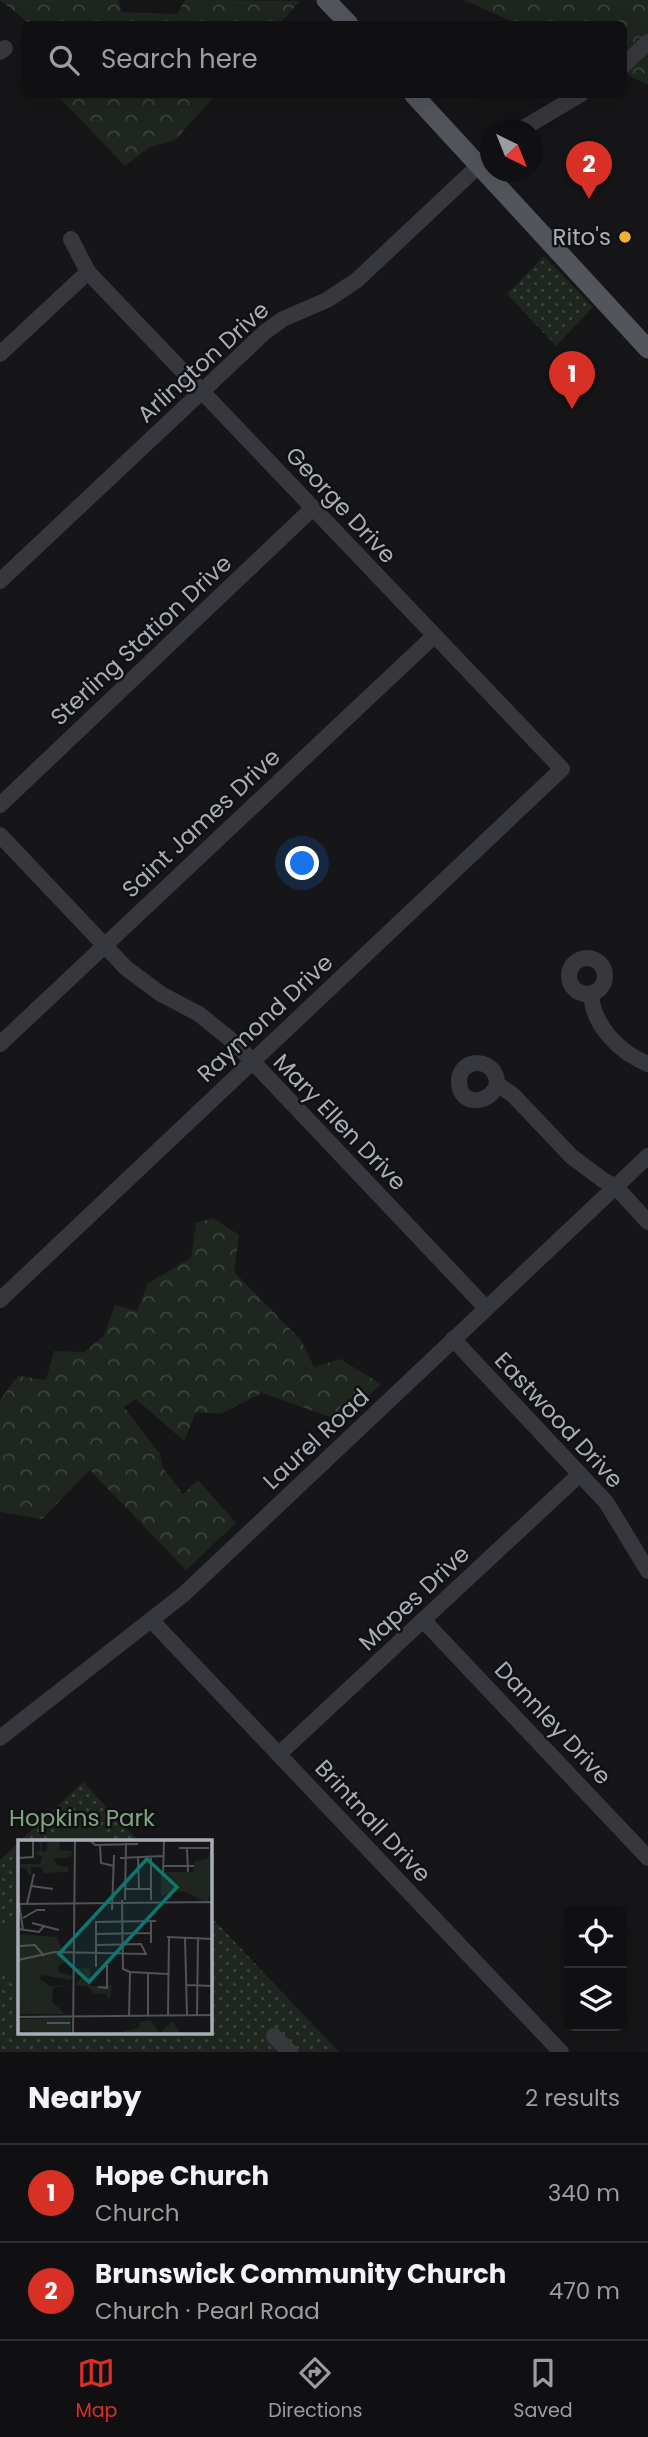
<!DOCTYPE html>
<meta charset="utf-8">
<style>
:root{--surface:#101012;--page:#1e1e20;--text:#f1f3f6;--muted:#9c9d9f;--line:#303032;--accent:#d93025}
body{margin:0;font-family:Poppins,sans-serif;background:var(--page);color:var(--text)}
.controls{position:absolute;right:21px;bottom:21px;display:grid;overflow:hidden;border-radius:10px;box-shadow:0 7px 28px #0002}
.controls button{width:63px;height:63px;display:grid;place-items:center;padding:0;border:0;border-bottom:2px solid var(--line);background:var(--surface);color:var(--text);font:35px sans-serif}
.compass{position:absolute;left:480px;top:119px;width:63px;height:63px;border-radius:50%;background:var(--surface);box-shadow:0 7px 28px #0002;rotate:137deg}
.you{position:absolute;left:303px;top:864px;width:24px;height:24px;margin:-18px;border:5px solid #fff;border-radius:50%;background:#1a73e8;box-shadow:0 0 0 10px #1a73e833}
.badge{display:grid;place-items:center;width:46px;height:46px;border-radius:50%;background:var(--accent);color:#fff;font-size:23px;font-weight:700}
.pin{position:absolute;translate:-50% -58px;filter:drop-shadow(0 2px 4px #0008)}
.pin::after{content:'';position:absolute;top:37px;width:24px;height:21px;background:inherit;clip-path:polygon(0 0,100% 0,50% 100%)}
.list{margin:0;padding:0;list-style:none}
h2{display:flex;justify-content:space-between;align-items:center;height:91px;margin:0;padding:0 28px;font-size:30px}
h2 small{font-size:23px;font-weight:400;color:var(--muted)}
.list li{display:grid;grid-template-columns:46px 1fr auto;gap:21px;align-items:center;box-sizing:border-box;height:98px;padding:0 28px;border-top:2px solid var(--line)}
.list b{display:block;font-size:26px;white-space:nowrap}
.list p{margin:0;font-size:23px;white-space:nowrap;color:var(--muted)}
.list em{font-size:23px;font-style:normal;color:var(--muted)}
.icon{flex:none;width:38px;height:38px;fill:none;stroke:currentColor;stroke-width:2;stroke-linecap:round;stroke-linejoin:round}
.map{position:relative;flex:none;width:648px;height:2052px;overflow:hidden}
.search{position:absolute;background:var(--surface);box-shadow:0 7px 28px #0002;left:21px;right:21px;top:21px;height:77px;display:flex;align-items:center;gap:18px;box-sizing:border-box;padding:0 24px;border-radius:10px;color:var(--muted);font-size:26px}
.sheet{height:287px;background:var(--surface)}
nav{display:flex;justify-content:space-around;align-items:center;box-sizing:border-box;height:98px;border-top:2px solid var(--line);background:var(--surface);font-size:19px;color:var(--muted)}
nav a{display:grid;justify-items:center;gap:4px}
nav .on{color:var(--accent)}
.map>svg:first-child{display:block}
</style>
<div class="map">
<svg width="648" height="2052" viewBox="0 0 648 2052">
<defs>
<pattern id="grass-dots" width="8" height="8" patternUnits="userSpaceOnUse" patternTransform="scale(1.75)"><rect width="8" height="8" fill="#1e261f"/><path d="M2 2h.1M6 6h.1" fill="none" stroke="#3c433d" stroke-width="1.8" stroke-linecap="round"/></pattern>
<pattern id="forest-crowns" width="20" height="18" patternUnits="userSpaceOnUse" patternTransform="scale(1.75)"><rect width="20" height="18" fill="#1e261f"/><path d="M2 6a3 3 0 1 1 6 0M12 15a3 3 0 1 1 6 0" fill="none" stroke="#3c433d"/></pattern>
</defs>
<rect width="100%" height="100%" fill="#161618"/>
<g fill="url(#grass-dots)">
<polygon points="544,256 593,307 556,346 507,294"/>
<polygon points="83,1782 140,1842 19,1842"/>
<polygon points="19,1842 19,2033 210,2033 210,1916 339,2052 0,2052 0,1860"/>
</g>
<g fill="url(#forest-crowns)">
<polygon points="0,0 118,0 122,12 177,14 185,0 300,1 279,24 30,24"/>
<polygon points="464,0 648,0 648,85 624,73 624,24 517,24"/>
<polygon points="57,95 216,95 175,140 150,147 125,166"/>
<polygon points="213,1218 239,1235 234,1272 301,1340 314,1367 340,1359 381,1384 342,1421 262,1393 220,1414 196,1412 184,1441 136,1399 124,1407 160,1454 162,1467 183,1494 198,1480 236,1523 186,1570 90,1470 42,1519 0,1512 0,1400 18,1376 46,1380 54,1351 84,1352 104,1336 115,1305 137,1311 148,1283 191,1258 196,1223"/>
</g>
<g fill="#1e261f">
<polygon points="80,1813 108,1842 50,1842"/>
<polygon points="19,1911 19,1986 0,1965 0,1928"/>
</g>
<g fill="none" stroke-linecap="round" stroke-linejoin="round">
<g stroke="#37383d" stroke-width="16">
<polyline points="0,52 5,48"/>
<polyline points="624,65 648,42"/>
<polyline points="520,130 581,94"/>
<polyline points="0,354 88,272"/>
<polyline points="0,581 265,332 283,319 327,300 357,280 490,155"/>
<polyline points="0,805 313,508"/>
<polyline points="0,835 126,968 161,994 199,1014 236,1044 486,1308"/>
<circle cx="587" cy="976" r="18"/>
<path d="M591,993c1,32 29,60 57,71"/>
<polyline points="0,1044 434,636"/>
<path d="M497,1084c-6,21 -38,23 -38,-2 -1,-25 38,-26 38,2l16,11 59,62 31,23 13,7 32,35"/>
<polyline points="0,1300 562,769 88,272 71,239"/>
<polyline points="453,1339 606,1502 648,1571"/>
<polyline points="152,1621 561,2052"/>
<polyline points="424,1621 648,1858"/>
<polyline points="0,1738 184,1594 648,1156"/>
<polyline points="279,1754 580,1474"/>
<polyline points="274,2036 290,2052"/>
</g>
<g stroke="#53555c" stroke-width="19">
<polyline points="326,0 349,24"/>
<polyline points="413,94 648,349"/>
</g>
</g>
<circle fill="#f2b134" stroke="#111113" stroke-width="2.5" cx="625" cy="237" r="7"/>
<g text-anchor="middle" stroke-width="5" stroke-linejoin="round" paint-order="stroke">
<g font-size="23" fill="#a8adb8" stroke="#111113" text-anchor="end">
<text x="611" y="245">Rito's</text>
</g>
<g font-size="23" fill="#a8adb8" stroke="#111113">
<text transform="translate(203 362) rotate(-42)" y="8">Arlington Drive</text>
<text transform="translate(341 505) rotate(47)" y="8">George Drive</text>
<text transform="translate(141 640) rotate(-43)" y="8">Sterling Station Drive</text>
<text transform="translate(201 823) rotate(-43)" y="8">Saint James Drive</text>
<text transform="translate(265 1018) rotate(-43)" y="8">Raymond Drive</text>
<text transform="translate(340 1122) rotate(46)" y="8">Mary Ellen Drive</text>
<text transform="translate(559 1420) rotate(47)" y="8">Eastwood Drive</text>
<text transform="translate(316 1439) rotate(-43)" y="8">Laurel Road</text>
<text transform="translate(414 1598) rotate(-43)" y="8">Mapes Drive</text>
<text transform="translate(553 1723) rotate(47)" y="8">Dannley Drive</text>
<text transform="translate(373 1821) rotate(47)" y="8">Brintnall Drive</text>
</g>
<g font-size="23" fill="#7fa381" stroke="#111113">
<text x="82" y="1826">Hopkins Park</text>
</g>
</g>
<g transform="translate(18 1840)">
<rect width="194" height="194" fill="#161618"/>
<path d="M143,32h43l-1,29 -20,-10 -22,5z" fill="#1e261f"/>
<path d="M20,0h4v12l5,-1v-11h13l-1,10 14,1 -3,6 -16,2 3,6 11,2v5l-24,1 -3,-6h-10v10l-6,-9h-7v-4h22l2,-7 -7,-4 6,-4zM194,2v41l-4,18h-5v-29h-10l1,-10 14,-4zM0,94l39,3 10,25 -9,3 1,7 13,4 -2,4 -29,-5 -1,4 10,7 21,-1 -18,3 -1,14 13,12h-47zM72,128l1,18 21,-1 -3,17 -3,-9 -12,1 -7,-8 -12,-1 8,-9 -7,-1 -1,-6zM53,178v16l-53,-3 2,-12zM132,180l10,14 12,-13 9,13h-71l29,-6 1,-6z" fill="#1e261f"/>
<path fill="none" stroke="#505258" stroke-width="2" d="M72,0l5,5 43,-1M82,5l1,18 13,3M161,8h30M169,8l1,24M0,18l15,-1v-17M102,18l43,-2M120,18l1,31M133,18v42M145,26h31M145,36l1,-36M13,46l22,3M107,49h26M104,60l1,69 7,3M107,60l1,-57M194,62l1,84M1,63l4,27M0,64l195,-2M9,64l7,-30M94,70l2,-55M5,78l14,-8h8M133,81v22M14,83l27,7M0,89l21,3 5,-6M78,94l55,-1M149,97l46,2M167,97l2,78M2,106l15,-1 9,11M0,120l37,-8 91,2 -5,-10 -45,1M78,127v-45l60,-1M112,132l38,2M130,132v43M168,145l27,1M80,147l9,1v-23M150,175l1,-78M179,175l1,-78M111,176l1,-44M0,177l195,-2M29,183h23M55,194l2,-194"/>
<path fill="#0f766e" fill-opacity="0.15" stroke="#0f766e" stroke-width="3.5" d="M129,19l30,28 -88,95 -30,-28z"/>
<rect width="194" height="194" fill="none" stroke="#a8adb8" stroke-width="3.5"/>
</g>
</svg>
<div class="controls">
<button><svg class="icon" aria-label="locate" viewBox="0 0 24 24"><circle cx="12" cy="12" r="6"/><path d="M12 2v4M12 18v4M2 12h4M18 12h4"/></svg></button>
<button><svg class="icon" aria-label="layers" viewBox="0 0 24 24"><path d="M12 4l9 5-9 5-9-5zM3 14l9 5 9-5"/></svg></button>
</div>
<svg class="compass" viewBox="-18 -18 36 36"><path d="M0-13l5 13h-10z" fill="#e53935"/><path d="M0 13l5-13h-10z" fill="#9c9d9f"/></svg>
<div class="you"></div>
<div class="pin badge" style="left:572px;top:409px">1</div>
<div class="pin badge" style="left:589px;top:199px">2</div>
<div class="search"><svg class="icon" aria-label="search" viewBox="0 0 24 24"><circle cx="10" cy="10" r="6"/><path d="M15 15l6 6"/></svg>Search here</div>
</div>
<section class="sheet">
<h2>Nearby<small>2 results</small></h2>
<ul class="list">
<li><span class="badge">1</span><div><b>Hope Church</b><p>Church</p></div><em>340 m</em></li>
<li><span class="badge">2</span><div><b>Brunswick Community Church</b><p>Church · Pearl Road</p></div><em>470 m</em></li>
</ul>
</section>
<nav>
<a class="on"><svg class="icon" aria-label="map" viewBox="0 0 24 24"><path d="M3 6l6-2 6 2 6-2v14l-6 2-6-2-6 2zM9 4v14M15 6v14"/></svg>Map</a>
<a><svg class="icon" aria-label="directions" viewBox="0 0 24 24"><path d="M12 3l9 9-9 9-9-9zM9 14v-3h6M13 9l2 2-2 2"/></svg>Directions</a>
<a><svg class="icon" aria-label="saved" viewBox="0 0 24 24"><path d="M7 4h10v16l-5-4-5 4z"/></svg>Saved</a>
</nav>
